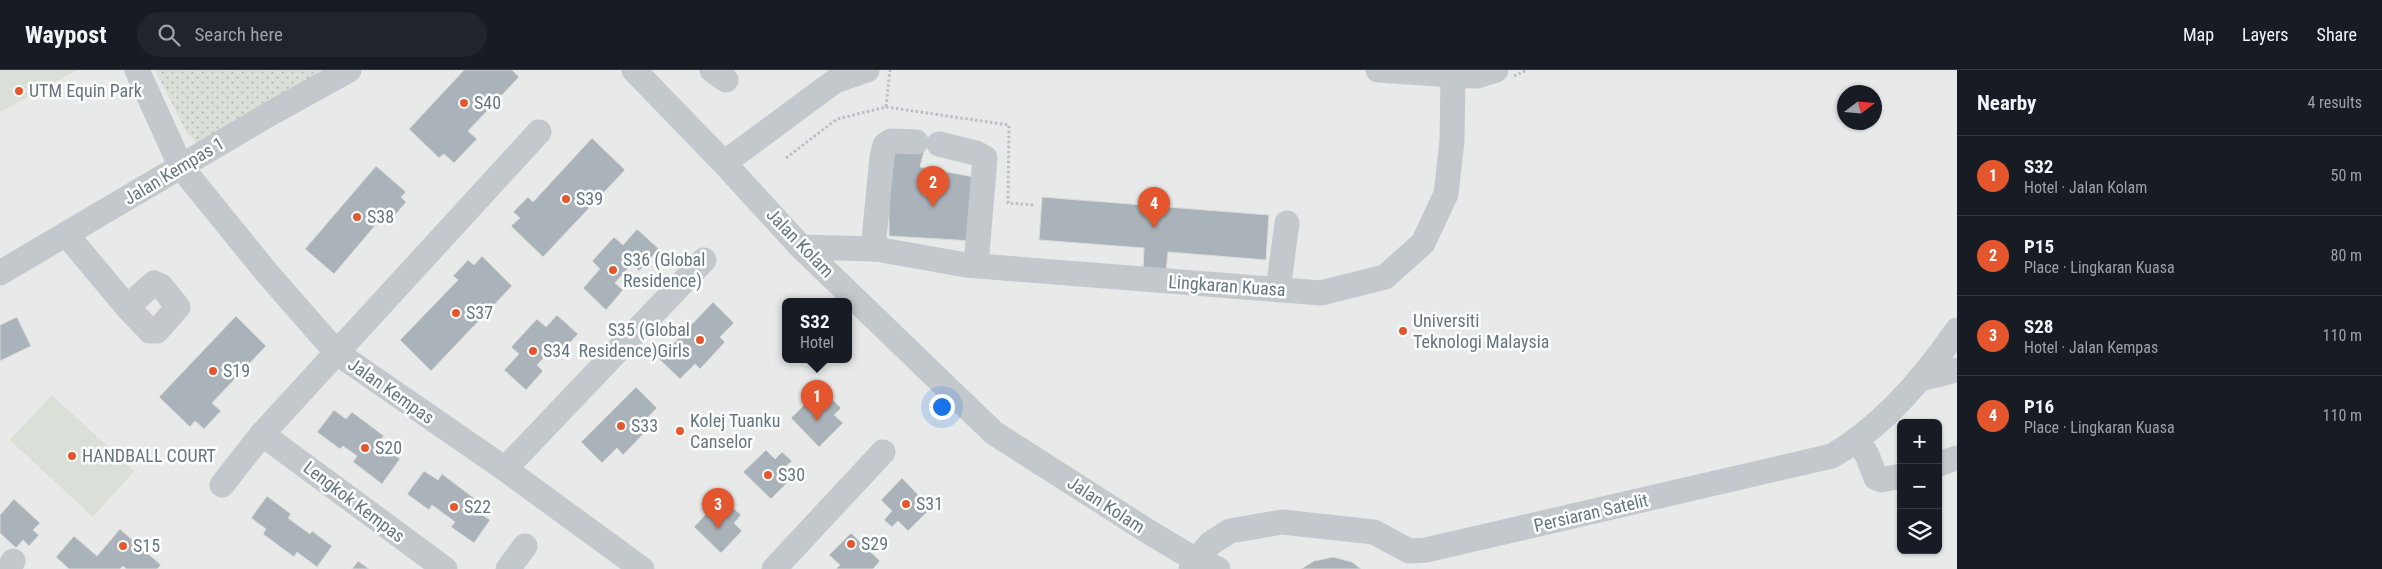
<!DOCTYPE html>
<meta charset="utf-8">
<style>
:root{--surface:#171b24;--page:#20242c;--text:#f1f3f6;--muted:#9ea1a6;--line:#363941;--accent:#e4572e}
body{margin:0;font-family:"Roboto Condensed",sans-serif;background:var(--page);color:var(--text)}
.controls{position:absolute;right:15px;bottom:15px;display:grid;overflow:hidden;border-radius:8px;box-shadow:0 1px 4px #0004}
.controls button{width:45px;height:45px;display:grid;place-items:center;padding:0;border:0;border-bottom:1px solid var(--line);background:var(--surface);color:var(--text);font:25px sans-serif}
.compass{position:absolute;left:1837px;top:15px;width:45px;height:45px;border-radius:50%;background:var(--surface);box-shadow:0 1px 4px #0004;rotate:74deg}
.you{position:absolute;left:941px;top:336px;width:18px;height:18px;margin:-12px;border:4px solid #fff;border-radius:50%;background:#1a73e8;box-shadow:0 0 0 8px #1a73e833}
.badge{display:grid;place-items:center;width:32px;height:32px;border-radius:50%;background:var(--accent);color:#fff;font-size:16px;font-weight:700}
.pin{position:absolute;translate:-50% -41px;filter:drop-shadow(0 1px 2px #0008)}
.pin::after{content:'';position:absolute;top:26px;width:18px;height:15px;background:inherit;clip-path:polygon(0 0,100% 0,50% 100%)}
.popup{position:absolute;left:782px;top:228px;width:70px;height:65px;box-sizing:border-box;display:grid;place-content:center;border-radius:8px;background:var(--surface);filter:drop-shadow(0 1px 4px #0005);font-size:16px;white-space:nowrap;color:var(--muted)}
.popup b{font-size:19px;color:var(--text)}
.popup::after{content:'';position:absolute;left:50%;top:100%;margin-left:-10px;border:10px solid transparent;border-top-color:var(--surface)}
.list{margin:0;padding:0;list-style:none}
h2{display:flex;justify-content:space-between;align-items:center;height:65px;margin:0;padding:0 20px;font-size:21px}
h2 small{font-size:16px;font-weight:400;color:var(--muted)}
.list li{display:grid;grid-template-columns:32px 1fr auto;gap:15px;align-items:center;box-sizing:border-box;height:80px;padding:0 20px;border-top:1px solid var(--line)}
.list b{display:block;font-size:19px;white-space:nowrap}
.list p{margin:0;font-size:16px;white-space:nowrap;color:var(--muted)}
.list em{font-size:16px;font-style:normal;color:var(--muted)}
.icon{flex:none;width:28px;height:28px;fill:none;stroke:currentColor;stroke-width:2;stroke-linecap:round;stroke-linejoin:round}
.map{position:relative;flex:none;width:1957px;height:499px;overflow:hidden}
header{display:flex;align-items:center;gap:30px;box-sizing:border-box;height:70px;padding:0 25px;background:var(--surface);border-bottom:1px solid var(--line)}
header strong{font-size:24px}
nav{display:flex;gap:28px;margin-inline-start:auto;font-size:18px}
.search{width:350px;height:45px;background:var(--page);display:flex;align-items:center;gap:12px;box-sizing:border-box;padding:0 18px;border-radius:28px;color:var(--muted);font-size:19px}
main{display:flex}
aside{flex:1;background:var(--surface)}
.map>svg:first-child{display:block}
</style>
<header>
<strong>Waypost</strong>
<div class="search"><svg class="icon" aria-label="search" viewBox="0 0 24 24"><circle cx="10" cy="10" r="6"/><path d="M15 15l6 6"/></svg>Search here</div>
<nav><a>Map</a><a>Layers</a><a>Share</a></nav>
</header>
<main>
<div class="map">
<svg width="1957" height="499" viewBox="0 0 1957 499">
<defs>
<pattern id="grass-dots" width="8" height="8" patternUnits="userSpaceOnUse" patternTransform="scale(1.25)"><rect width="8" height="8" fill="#dadfd7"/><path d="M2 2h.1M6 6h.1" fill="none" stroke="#b4b9b4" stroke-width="1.8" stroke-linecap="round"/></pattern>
</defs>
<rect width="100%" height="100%" fill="#fafaf8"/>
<path fill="#e8e9e9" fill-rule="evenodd" d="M0,0h1957v499h-1957zM1844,22h30v30h-30zM786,232h62v58h-62zM1901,353h37v127h-37z"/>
<polygon fill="url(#grass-dots)" points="155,0 324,0 198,74 187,63"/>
<g fill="#dadfd7">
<polygon points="0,0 77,0 0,42"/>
<polygon points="52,325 134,401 93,447 10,370"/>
</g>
<g fill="#aab3b9" stroke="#dcdcda">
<polygon points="464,0 512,0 519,7 468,61 477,69 454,93 444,84 439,88 409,59"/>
<polygon points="592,68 625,100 543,187 511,156 520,148 513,142 528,127 533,132"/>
<polygon points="889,76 925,77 920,97 980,108 974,171 889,166"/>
<polygon points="376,96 406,122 401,127 406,132 391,150 384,145 334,204 305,179"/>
<polygon points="1042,127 1269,145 1266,190 1168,182 1166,202 1143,200 1144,178 1039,170"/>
<polygon points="637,159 659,179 639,201 632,194 615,213 623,220 606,240 583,218 600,199 592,191 614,167 623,175"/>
<polygon points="482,186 512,216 431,301 400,270 458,210 453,206 468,190 474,195"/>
<polygon points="713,232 734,253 720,267 725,272 700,299 695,294 680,309 659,289"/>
<polygon points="557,245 578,264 559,285 552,279 537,295 543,301 526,320 504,300 519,284 511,277 537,249 546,257"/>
<polygon points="236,246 266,276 212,333 221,341 204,359 195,351 190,357 159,327"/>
<polygon points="17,247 31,276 0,291 0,255"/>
<polygon points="636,317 657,338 642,353 648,359 623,385 617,378 602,393 581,372"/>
<polygon points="816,323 826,333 831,328 841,338 834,345 843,353 819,377 791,348"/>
<polygon points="334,340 346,349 352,342 384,366 378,373 400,389 382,414 353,392 357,386 343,376 340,379 317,362"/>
<polygon points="766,380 775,389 782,382 792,391 784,398 793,407 771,429 743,402"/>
<polygon points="424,401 438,410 442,404 474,428 469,435 490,450 474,473 451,457 455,452 432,435 429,440 407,424"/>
<polygon points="902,408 931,438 908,461 898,451 892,457 884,450 892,441 881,430"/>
<polygon points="267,426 291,444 288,448 310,464 312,461 332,476 317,497 297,482 294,487 263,464 266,459 251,448"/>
<polygon points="14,429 40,453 33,460 39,465 29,476 23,470 16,478 0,463 0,445"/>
<polygon points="716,433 726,442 732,437 741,445 734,453 742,461 721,483 694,457"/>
<polygon points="120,459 161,495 157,499 126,499 123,496 120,499 69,499 56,487 74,466 97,486"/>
<polygon points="851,463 880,491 873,499 836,499 840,495 829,485"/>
<polygon points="1333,487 1352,492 1361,499 1301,499 1314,491"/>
<polygon points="358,491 369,499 352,499"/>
</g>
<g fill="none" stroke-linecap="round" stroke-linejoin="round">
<g stroke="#bbbfc2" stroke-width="3" stroke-dasharray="2.5 2.5" stroke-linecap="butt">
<polyline points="1514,6 1527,0"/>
<polyline points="886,37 1009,55 1008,133 1035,135"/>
<polyline points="786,88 837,49 886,37 890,0"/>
</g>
<g stroke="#c3c8cc" stroke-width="25">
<polyline points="137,0 181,97 267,203 337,283 505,399 642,499"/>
<polyline points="634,0 724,93 801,177 994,363 1149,462 1196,490 1218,499"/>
<polyline points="712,0 726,10"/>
<polyline points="1378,0 1453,5"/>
<polyline points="939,74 976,83 985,88 976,195"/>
<polyline points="724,93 835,11 867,0"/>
<polyline points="66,164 127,237 150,261 157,261 178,237 161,216 154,213 127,237"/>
<polyline points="801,177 876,179 966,195 1321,223 1385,207 1423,173 1446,124 1452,71 1453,5 1477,6 1496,0"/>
<polyline points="873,179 882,87 885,75 891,71 916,72"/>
<polyline points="0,203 266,46 349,0"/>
<polyline points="1278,220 1287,153"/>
<polyline points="1920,309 1957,300"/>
<polyline points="262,364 445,499"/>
<polyline points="1857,370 1867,385 1876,408 1881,410 1901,406"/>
<polyline points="1938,394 1957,388"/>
<polyline points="505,399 704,190"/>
<polyline points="222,415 262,364 539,62"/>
<polyline points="9,499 13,491"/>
<polyline points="508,499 525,476"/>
<polyline points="774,499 883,382"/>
<path d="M1191,499l5,-9 15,-17 19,-12 52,-9 92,10 35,19 17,-1 406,-94c51,-30 92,-78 125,-126"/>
</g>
</g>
<g fill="#e4572e" stroke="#fff" stroke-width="2">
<circle cx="19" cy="21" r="5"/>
<circle cx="464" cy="33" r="5"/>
<circle cx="566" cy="129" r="5"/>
<circle cx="357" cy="147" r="5"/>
<circle cx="613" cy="200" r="5"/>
<circle cx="456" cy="243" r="5"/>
<circle cx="1403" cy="261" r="5"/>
<circle cx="700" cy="270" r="5"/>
<circle cx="533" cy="281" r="5"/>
<circle cx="213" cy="301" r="5"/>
<circle cx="621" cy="356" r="5"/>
<circle cx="680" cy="361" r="5"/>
<circle cx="365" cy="378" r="5"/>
<circle cx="72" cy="386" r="5"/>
<circle cx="768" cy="405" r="5"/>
<circle cx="906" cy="434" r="5"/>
<circle cx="454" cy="437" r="5"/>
<circle cx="851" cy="474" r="5"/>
<circle cx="123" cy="476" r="5"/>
</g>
<g text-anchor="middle" stroke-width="5" stroke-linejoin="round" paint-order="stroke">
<g font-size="18" fill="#657683" stroke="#fff" text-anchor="start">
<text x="29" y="27">UTM Equin Park</text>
<text x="474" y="39">S40</text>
<text x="576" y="135">S39</text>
<text x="367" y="153">S38</text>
<text x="623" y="196">S36 (Global<tspan x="623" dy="21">Residence)</tspan></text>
<text x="466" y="249">S37</text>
<text x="1413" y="257">Universiti<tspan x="1413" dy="21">Teknologi Malaysia</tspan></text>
<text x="690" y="266" text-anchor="end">S35 (Global<tspan x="690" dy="21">Residence)Girls</tspan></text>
<text x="543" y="287">S34</text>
<text x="223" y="307">S19</text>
<text x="690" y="357">Kolej Tuanku<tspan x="690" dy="21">Canselor</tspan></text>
<text x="631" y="362">S33</text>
<text x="375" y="384">S20</text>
<text x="82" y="392">HANDBALL COURT</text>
<text x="778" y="411">S30</text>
<text x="916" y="440">S31</text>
<text x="464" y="443">S22</text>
<text x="861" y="480">S29</text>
<text x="133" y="482">S15</text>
</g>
<g font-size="18" fill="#657683" stroke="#fff">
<text transform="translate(174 101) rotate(-31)" y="6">Jalan Kempas 1</text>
<text transform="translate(800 173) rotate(46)" y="6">Jalan Kolam</text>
<text transform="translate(1227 216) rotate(4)" y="6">Lingkaran Kuasa</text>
<text transform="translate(391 321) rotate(35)" y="6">Jalan Kempas</text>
<text transform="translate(354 432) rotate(37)" y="6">Lengkok Kempas</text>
<text transform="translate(1106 435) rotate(33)" y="6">Jalan Kolam</text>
<text transform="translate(1591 443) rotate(-13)" y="6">Persiaran Satelit</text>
</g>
</g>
</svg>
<div class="controls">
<button>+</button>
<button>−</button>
<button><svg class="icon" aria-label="layers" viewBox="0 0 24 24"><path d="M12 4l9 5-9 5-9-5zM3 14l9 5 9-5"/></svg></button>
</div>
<svg class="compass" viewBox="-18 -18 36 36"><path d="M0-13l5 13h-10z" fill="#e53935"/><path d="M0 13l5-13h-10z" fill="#9ea1a6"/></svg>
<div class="you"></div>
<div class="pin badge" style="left:817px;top:351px">1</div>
<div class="popup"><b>S32</b>Hotel</div>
<div class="pin badge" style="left:933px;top:137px">2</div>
<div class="pin badge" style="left:718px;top:459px">3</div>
<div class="pin badge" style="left:1154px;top:158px">4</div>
</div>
<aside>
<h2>Nearby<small>4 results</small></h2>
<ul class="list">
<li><span class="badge">1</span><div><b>S32</b><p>Hotel · Jalan Kolam</p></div><em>50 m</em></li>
<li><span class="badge">2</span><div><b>P15</b><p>Place · Lingkaran Kuasa</p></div><em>80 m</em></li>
<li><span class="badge">3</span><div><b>S28</b><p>Hotel · Jalan Kempas</p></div><em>110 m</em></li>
<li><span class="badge">4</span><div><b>P16</b><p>Place · Lingkaran Kuasa</p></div><em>110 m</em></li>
</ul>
</aside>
</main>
